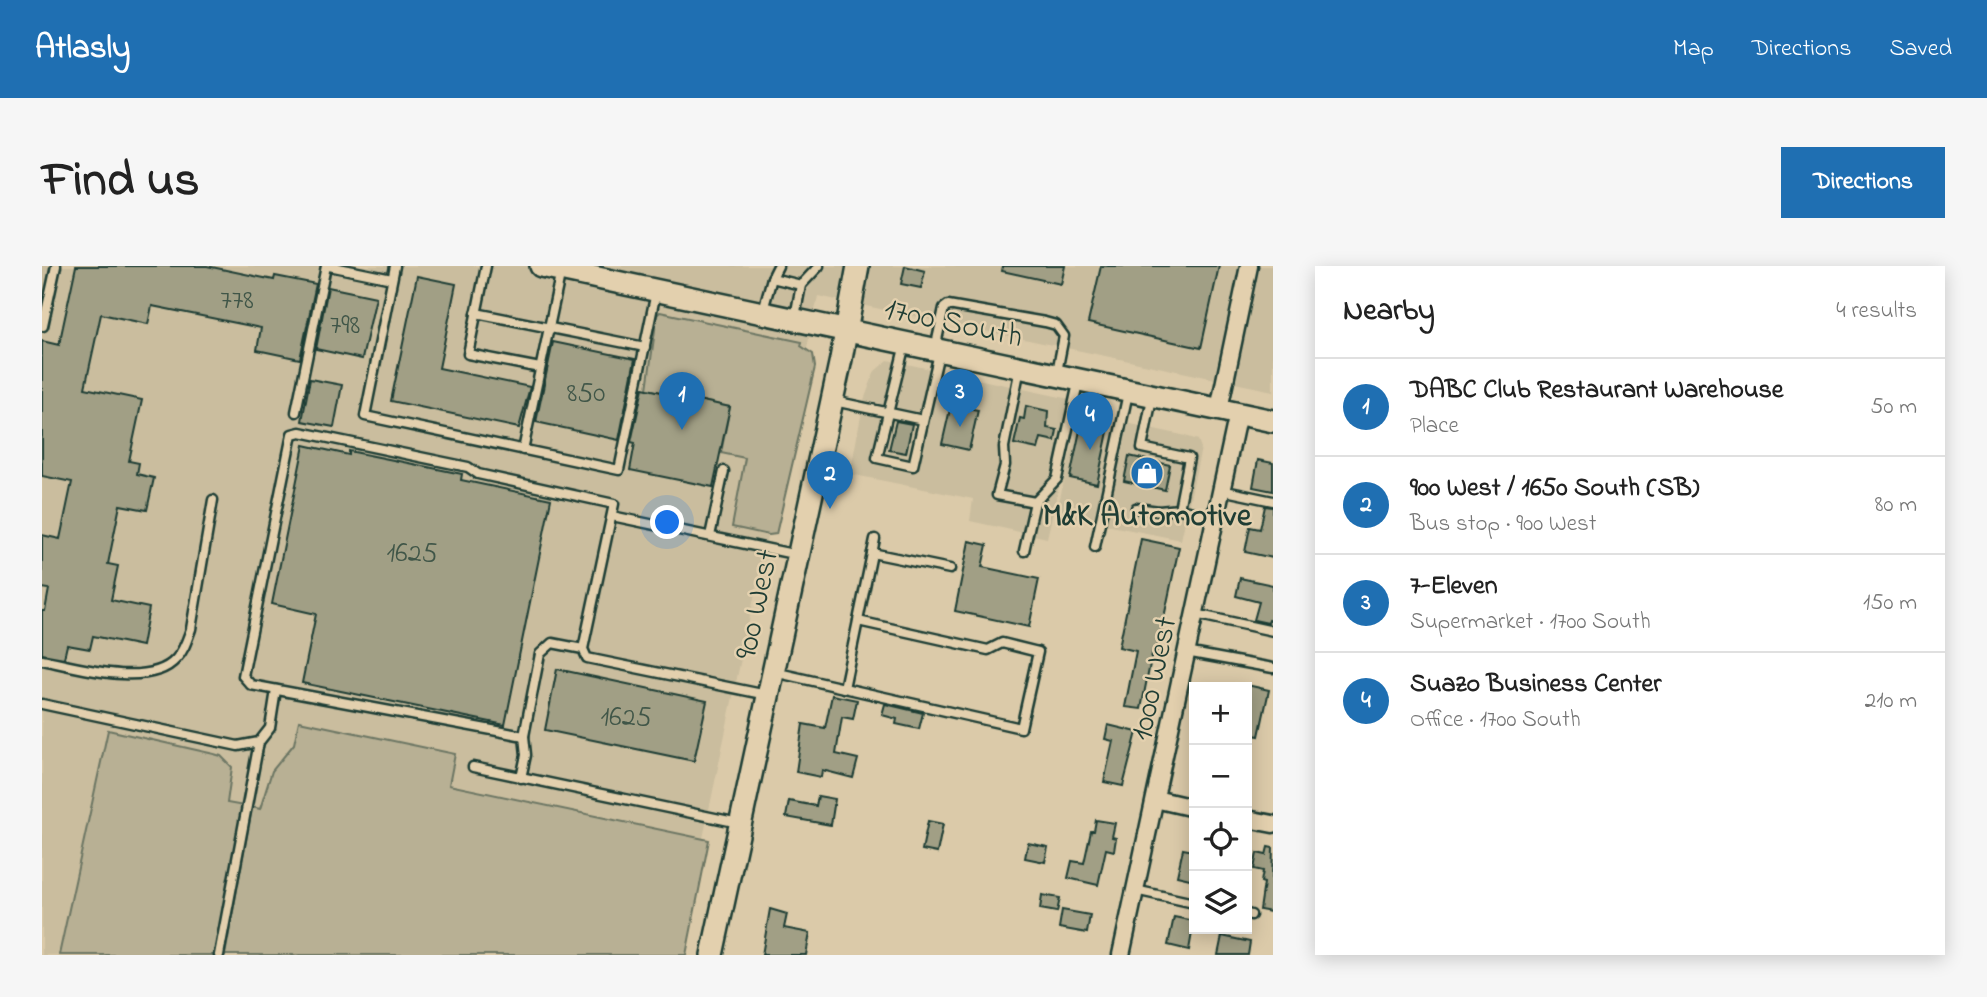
<!DOCTYPE html>
<meta charset="utf-8">
<style>
:root{--surface:#fff;--page:#f6f6f6;--text:#222;--muted:#767676;--line:#e0e0e0;--accent:#1f6fb2}
body{margin:0;font-family:"Indie Flower",sans-serif;background:var(--page);color:var(--text)}
.controls{position:absolute;right:21px;bottom:21px;display:grid;overflow:hidden;border-radius:0px;box-shadow:0 4px 18px #0003}
.controls button{width:63px;height:63px;display:grid;place-items:center;padding:0;border:0;border-bottom:2px solid var(--line);background:var(--surface);color:var(--text);font:35px sans-serif}
.you{position:absolute;left:626px;top:257px;width:24px;height:24px;margin:-18px;border:5px solid #fff;border-radius:50%;background:#1a73e8;box-shadow:0 0 0 10px #1a73e833}
.badge{display:grid;place-items:center;width:46px;height:46px;border-radius:50%;background:var(--accent);color:#fff;font-size:23px;font-weight:700}
.pin{position:absolute;translate:-50% -58px;filter:drop-shadow(0 2px 4px #0008)}
.pin::after{content:'';position:absolute;top:37px;width:24px;height:21px;background:inherit;clip-path:polygon(0 0,100% 0,50% 100%)}
.list{margin:0;padding:0;list-style:none}
h2{display:flex;justify-content:space-between;align-items:center;height:91px;margin:0;padding:0 28px;font-size:30px}
h2 small{font-size:23px;font-weight:400;color:var(--muted)}
.list li{display:grid;grid-template-columns:46px 1fr auto;gap:21px;align-items:center;box-sizing:border-box;height:98px;padding:0 28px;border-top:2px solid var(--line)}
.list b{display:block;font-size:26px;white-space:nowrap}
.list p{margin:0;font-size:23px;white-space:nowrap;color:var(--muted)}
.list em{font-size:23px;font-style:normal;color:var(--muted)}
.icon{flex:none;width:38px;height:38px;fill:none;stroke:currentColor;stroke-width:2;stroke-linecap:round;stroke-linejoin:round}
.map{position:relative;flex:none;width:1231px;height:689px;overflow:hidden;border-radius:0px}
header{display:flex;align-items:center;gap:42px;box-sizing:border-box;height:98px;padding:0 35px;background:var(--accent);color:#fff}
header strong{font-size:33px}
nav{display:flex;gap:38px;margin-inline-start:auto;font-size:24px}
.intro{display:flex;align-items:center;justify-content:space-between;box-sizing:border-box;height:168px;padding:0 42px}
h1{margin:0;font-size:49px}
.button{padding:18px 32px;border-radius:0px;background:var(--accent);color:#fff;font-size:24px;font-weight:700}
main{display:flex;gap:42px;padding:0 42px}
aside{flex:1;background:var(--surface);border-radius:0px;box-shadow:0 4px 18px #0003}
.map>svg:first-child{display:block}
</style>
<header>
<strong>Atlasly</strong>
<nav><a>Map</a><a>Directions</a><a>Saved</a></nav>
</header>
<div class="intro"><h1>Find us</h1><a class="button">Directions</a></div>
<main>
<div class="map">
<svg width="1231" height="689" viewBox="0 0 1231 689">
<rect width="100%" height="100%" fill="#dbcaa9"/>
<filter id="ink" filterUnits="userSpaceOnUse"><feTurbulence type="fractalNoise" baseFrequency=".0143" numOctaves="2"/><feDisplacementMap in="SourceGraphic" scale="14" xChannelSelector="R" yChannelSelector="G"/><feConvolveMatrix kernelMatrix="1 2 1 2 8 2 1 2 1" color-interpolation-filters="sRGB"/></filter>
<g filter="url(#ink)">
<g fill="#cabd9e">
<polygon points="0,0 1231,0 1231,125 776,30 661,572 408,518 372,689 0,689"/>
<polygon points="846,94 1037,135 1005,272 928,255 931,233 808,208 822,134 833,105"/>
<polygon points="1038,147 1140,169 1156,174 1159,182 1139,274 1014,249"/>
</g>
<g fill="#b8b094" stroke="#6c7664" stroke-width="2">
<polygon points="618,46 760,76 759,80 771,88 773,101 734,268 727,269 690,261 703,192 679,187 688,141 605,123 615,49"/>
<polygon points="257,455 413,488 407,519 667,574 644,689 183,689 210,541 218,543 230,505 252,478"/>
<polygon points="66,464 172,488 179,490 190,501 185,537 202,540 173,689 17,689"/>
</g>
<g fill="#a19f85" stroke="#1f3d34" stroke-width="2">
<polygon points="34,0 165,0 232,14 233,10 274,18 258,93 215,84 219,62 110,40 106,58 59,48 43,122 100,134 87,195 97,197 95,208 112,212 105,244 78,239 66,298 76,300 69,334 107,342 100,380 51,370 48,383 25,379 22,392 0,388 0,345 3,345 7,323 0,322 0,269 18,273 30,216 0,210 0,75 17,79"/>
<polygon points="863,0 883,5 879,22 859,18"/>
<polygon points="961,0 1023,0 1019,18 960,5"/>
<polygon points="1059,0 1177,0 1159,82 1046,57"/>
<polygon points="375,10 414,18 397,102 488,121 477,162 349,135"/>
<polygon points="286,21 334,31 320,93 274,83"/>
<polygon points="511,76 593,93 577,174 494,156"/>
<polygon points="268,113 300,119 292,161 260,155"/>
<polygon points="601,122 688,141 671,221 588,204 593,177 589,176"/>
<polygon points="909,139 936,144 927,184 900,178"/>
<polygon points="984,140 1006,145 1005,162 1015,164 1013,175 999,172 996,183 972,178 978,152 982,153"/>
<polygon points="1041,150 1068,156 1055,218 1028,212"/>
<polygon points="854,155 870,158 864,187 847,184"/>
<polygon points="262,179 307,189 307,185 420,208 419,214 509,233 463,459 260,417 274,348 230,338"/>
<polygon points="1087,190 1128,199 1123,224 1082,215"/>
<polygon points="1216,194 1231,197 1231,225 1211,221"/>
<polygon points="1223,240 1231,241 1231,292 1203,286 1208,261 1218,263"/>
<polygon points="1099,273 1137,281 1114,389 1110,388 1099,443 1083,441 1094,385 1077,381"/>
<polygon points="927,275 945,279 940,301 997,313 987,361 913,345"/>
<polygon points="1198,312 1231,319 1231,355 1227,354 1226,357 1212,354 1217,336 1194,330"/>
<polygon points="515,403 665,435 652,495 503,464"/>
<polygon points="1205,419 1227,424 1217,470 1205,468"/>
<polygon points="790,429 815,434 811,453 800,451 794,488 816,493 811,512 780,504 779,511 754,506 761,458 783,462"/>
<polygon points="843,438 881,447 877,463 854,458 855,453 840,449"/>
<polygon points="1066,459 1095,466 1081,520 1062,516 1071,475 1063,473"/>
<polygon points="776,530 793,533 789,559 744,551 747,535 774,540"/>
<polygon points="1054,554 1073,557 1070,571 1074,572 1072,585 1064,583 1056,619 1026,612 1030,595 1042,597 1049,565 1052,565"/>
<polygon points="886,555 901,558 895,587 880,584"/>
<polygon points="986,577 1006,581 1003,596 983,592"/>
<polygon points="1226,581 1231,582 1229,646 1218,644 1222,617 1219,616 1221,605 1212,603 1215,587 1224,589"/>
<polygon points="1141,583 1152,585 1152,614 1135,610"/>
<polygon points="1000,629 1018,632 1015,646 998,643"/>
<polygon points="728,643 745,648 742,662 768,667 764,689 720,689"/>
<polygon points="1020,644 1048,649 1045,667 1017,662"/>
<polygon points="1132,651 1152,655 1147,684 1126,679"/>
<polygon points="1180,670 1208,676 1206,689 1176,689"/>
</g>
<g fill="none" stroke-linecap="round" stroke-linejoin="round">
<defs>
<g id="lane">
<polyline points="287,0 350,13"/>
<polyline points="353,0 323,150 577,204 614,26"/>
<polyline points="444,0 426,88 498,102"/>
<polyline points="730,12 736,0"/>
<polyline points="721,44 730,12 759,19"/>
<polyline points="434,47 603,81"/>
<polyline points="753,51 759,19 777,0"/>
<polyline points="1,60 14,0"/>
<polyline points="863,78 835,192 871,200 897,87"/>
<polyline points="893,83 902,42 906,39 1003,56 1014,59 1022,70 1015,106"/>
<polyline points="978,102 962,181 963,199 955,229 993,236"/>
<polyline points="1110,132 1100,182 1147,192 1137,243 1174,251"/>
<polyline points="792,135 881,154"/>
<polyline points="254,146 284,0"/>
<polyline points="481,184 519,5"/>
<polyline points="1179,224 1231,235"/>
<polyline points="1094,242 1117,245 1137,243"/>
<polyline points="570,250 756,289"/>
<polyline points="668,270 682,205"/>
<polyline points="1053,281 1086,127"/>
<polyline points="982,285 993,236 1015,213 1036,117"/>
<polyline points="830,287 908,303"/>
<polyline points="1153,348 1231,365"/>
<polyline points="541,383 510,377 498,388 482,470 209,419 201,410 250,168 258,166 426,201 436,208 572,238 541,383 545,392 725,429"/>
<polyline points="1144,386 1231,402"/>
<path d="M0,394c34,7 108,29 134,-1 8,-8 11,-19 15,-30l22,-129"/>
<polyline points="732,406 802,422 833,273"/>
<polyline points="802,422 979,462 996,386 960,377 946,384 816,355"/>
<polyline points="0,438 196,480 217,476 228,462 234,424"/>
<polyline points="431,501 697,557"/>
<polyline points="479,512 484,489 482,470"/>
<polyline points="1093,624 1152,637"/>
<polyline points="1205,648 1209,649"/>
<polyline points="177,689 217,476"/>
</g>
<g id="street">
<polyline points="1177,143 1207,0"/>
<polyline points="1113,533 1152,542"/>
<polyline points="1205,553 1231,558"/>
<polyline points="1079,689 1196,147"/>
</g>
<g id="secondary">
<polyline points="499,0 1231,155"/>
<polyline points="670,689 799,93 816,0"/>
</g>
</defs>
<use href="#lane" stroke="#1f3d34" stroke-width="13"/>
<use href="#street" stroke="#1f3d34" stroke-width="21"/>
<use href="#secondary" stroke="#1f3d34" stroke-width="26"/>
<use href="#lane" stroke="#e3d0ae" stroke-width="8"/>
<use href="#street" stroke="#e3d0ae" stroke-width="16"/>
<use href="#secondary" stroke="#e3d0ae" stroke-width="21"/>
</g>
</g>
<defs>
<symbol id="shop-disc" viewBox="-11 -11 22 22"><circle r="9.5" fill="#1f6fb2" stroke="#e3d0ae"/><path d="M-5-2.5h2.3a2.7 3.5 0 0 1 5.4 0H5L5.5 6h-11ZM-1.5-2.5h3a1.5 2.3 0 0 0-3 0Z" fill="#fff"/></symbol>
</defs>
<g fill-rule="evenodd">
<use href="#shop-disc" x="1086" y="188" width="38" height="38"/>
</g>
<g text-anchor="middle" stroke-width="5" stroke-linejoin="round" paint-order="stroke">
<g font-size="28" fill="#405648">
<text x="195" y="42">778</text>
<text x="303" y="67">798</text>
<text x="544" y="135">850</text>
<text x="370" y="295">1625</text>
<text x="584" y="459">1625</text>
</g>
<g font-size="32" fill="#1f3d34" stroke="#e3d0ae">
<text transform="translate(912 55) rotate(12)" y="11">1700 South</text>
<text transform="translate(713 338) rotate(-78)" y="11">900 West</text>
<text transform="translate(1110 412) rotate(-78)" y="11">1000 West</text>
</g>
<g font-size="32" font-weight="bold" fill="#1f3d34" stroke="#e3d0ae">
<text x="1105" y="259">M&amp;K Automotive</text>
</g>
</g>
</svg>
<div class="controls">
<button>+</button>
<button>−</button>
<button><svg class="icon" aria-label="locate" viewBox="0 0 24 24"><circle cx="12" cy="12" r="6"/><path d="M12 2v4M12 18v4M2 12h4M18 12h4"/></svg></button>
<button><svg class="icon" aria-label="layers" viewBox="0 0 24 24"><path d="M12 4l9 5-9 5-9-5zM3 14l9 5 9-5"/></svg></button>
</div>
<div class="you"></div>
<div class="pin badge" style="left:640px;top:164px">1</div>
<div class="pin badge" style="left:788px;top:243px">2</div>
<div class="pin badge" style="left:918px;top:161px">3</div>
<div class="pin badge" style="left:1048px;top:184px">4</div>
</div>
<aside>
<h2>Nearby<small>4 results</small></h2>
<ul class="list">
<li><span class="badge">1</span><div><b>DABC Club Restaurant Warehouse</b><p>Place</p></div><em>50 m</em></li>
<li><span class="badge">2</span><div><b>900 West / 1650 South (SB)</b><p>Bus stop · 900 West</p></div><em>80 m</em></li>
<li><span class="badge">3</span><div><b>7-Eleven</b><p>Supermarket · 1700 South</p></div><em>150 m</em></li>
<li><span class="badge">4</span><div><b>Suazo Business Center</b><p>Office · 1700 South</p></div><em>210 m</em></li>
</ul>
</aside>
</main>
